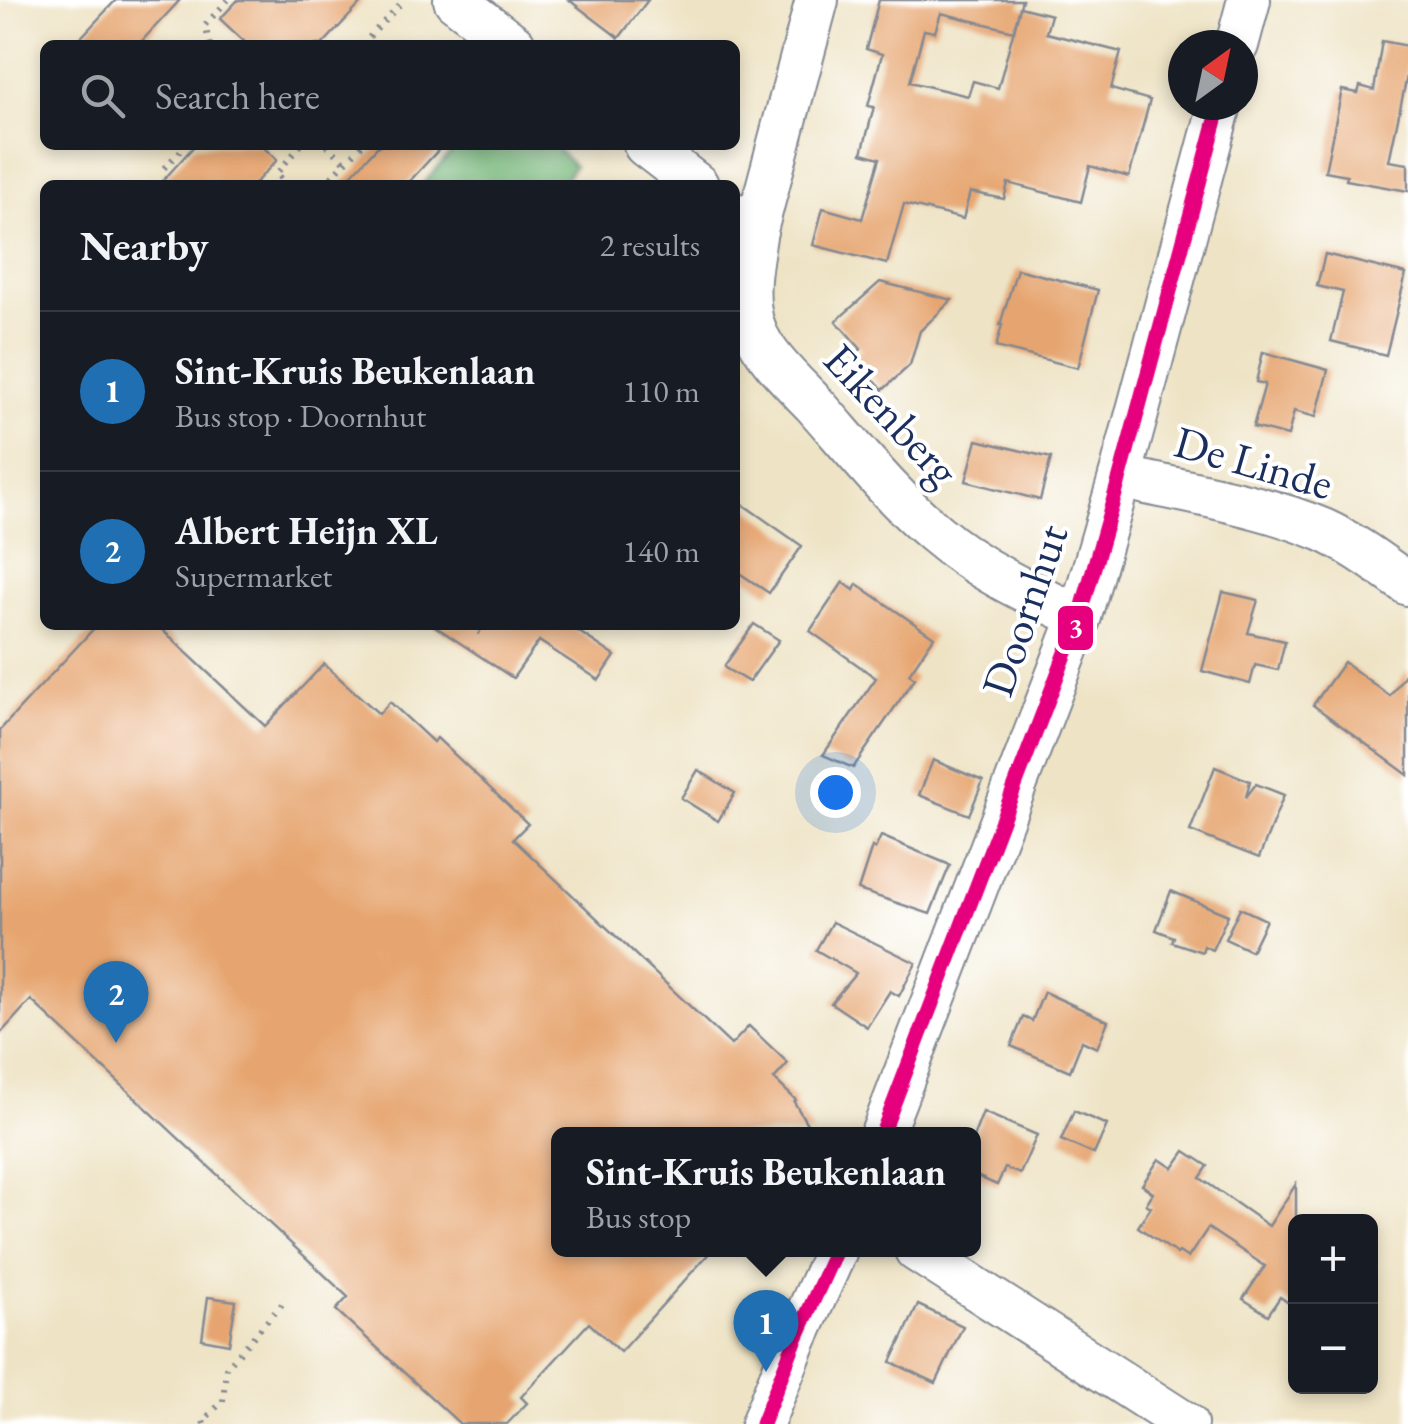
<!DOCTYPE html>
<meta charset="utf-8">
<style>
:root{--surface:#171b24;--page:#242831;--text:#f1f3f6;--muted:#9ea1a6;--line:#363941;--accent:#1f6fb2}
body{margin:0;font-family:"EB Garamond",serif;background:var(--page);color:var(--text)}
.controls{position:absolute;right:30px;bottom:30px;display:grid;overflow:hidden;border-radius:15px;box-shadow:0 5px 15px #0003}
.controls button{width:90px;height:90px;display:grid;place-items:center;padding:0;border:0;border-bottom:2px solid var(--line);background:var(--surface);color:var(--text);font:50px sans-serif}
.compass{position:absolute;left:1168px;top:30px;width:90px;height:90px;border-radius:50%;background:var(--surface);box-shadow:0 5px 15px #0003;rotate:33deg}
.you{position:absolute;left:835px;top:792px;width:35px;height:35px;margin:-25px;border:8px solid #fff;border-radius:50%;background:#1a73e8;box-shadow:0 0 0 15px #1a73e833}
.badge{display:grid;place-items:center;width:65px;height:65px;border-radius:50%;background:var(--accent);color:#fff;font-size:32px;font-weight:700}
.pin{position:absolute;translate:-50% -82px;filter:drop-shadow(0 2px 5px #0008)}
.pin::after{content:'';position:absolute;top:52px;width:35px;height:30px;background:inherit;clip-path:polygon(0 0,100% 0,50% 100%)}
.popup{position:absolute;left:551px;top:1127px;width:430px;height:130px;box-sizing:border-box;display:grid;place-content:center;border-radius:15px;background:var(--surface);filter:drop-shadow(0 2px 8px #0005);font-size:32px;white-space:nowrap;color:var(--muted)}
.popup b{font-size:38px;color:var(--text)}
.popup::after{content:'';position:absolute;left:50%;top:100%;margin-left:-20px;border:20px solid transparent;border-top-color:var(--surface)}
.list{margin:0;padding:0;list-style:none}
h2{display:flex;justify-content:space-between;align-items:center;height:130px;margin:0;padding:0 40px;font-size:42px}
h2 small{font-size:32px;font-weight:400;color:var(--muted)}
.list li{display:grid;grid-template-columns:65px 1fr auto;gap:30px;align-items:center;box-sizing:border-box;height:160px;padding:0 40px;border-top:2px solid var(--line)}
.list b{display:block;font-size:38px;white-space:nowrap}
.list p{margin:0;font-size:32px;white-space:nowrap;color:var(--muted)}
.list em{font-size:32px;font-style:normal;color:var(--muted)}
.icon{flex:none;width:55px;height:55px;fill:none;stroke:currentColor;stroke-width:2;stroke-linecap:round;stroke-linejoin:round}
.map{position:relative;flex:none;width:1408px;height:1424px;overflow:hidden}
.search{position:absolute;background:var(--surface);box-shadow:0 5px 15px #0003;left:40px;top:40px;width:700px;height:110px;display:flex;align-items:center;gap:25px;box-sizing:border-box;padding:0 35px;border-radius:15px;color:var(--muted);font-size:38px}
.panel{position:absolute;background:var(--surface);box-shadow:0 5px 15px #0003;left:40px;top:180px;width:700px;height:450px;border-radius:15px}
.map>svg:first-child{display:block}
</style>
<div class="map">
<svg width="1408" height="1424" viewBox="0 0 1408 1424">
<rect width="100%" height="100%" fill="#fff"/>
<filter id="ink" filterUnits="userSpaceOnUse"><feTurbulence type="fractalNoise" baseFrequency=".01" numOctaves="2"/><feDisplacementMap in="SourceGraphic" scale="20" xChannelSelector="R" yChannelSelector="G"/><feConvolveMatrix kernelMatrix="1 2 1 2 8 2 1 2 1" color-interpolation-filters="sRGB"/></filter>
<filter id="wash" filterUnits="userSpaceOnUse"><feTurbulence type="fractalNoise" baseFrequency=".0048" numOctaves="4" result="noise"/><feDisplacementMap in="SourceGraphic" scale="40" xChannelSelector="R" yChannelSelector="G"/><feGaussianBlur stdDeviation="2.25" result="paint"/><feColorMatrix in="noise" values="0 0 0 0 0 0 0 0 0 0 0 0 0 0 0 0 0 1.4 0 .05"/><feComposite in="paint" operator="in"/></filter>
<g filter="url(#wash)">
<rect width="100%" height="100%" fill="#eee3c5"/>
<polygon fill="#74b678" stroke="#48726b" stroke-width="2.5" points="458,145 553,145 574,166 560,185 422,185"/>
<g id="blocks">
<g fill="#e6a570" fill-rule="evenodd">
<polygon points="116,0 180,0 138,45 74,45"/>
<polygon points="238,0 364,0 322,45 248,45 220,19"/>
<polygon points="569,0 648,0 619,38"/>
<path d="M879,0h143l-2,7 31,8 -5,18 75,19 -10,37 39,11 -21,77 -39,-11 -9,36 -73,-19 -4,16 -34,-7 -7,27 -59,-15 -17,60 -74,-19 10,-37 39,11 18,-61 -18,-5 12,-46 -6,-1 14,-52 -16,-5zM1020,7l-22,81 -25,-7 -5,15 -58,-14 14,-52 11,2 6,-19 73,18z"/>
<polygon points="1382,41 1408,46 1408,71 1389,161 1408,164 1408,191 1346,180 1347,175 1325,171 1342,90 1358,93 1360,86 1374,90"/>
<polygon points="195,145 261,145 277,160 253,185 159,185"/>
<polygon points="379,145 443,145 406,185 342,185"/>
<polygon points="1325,254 1406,274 1386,355 1331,341 1343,292 1317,286"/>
<polygon points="1017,269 1098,290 1078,368 996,347 1002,325 1000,325"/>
<polygon points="880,282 952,300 920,331 910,365 883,390 853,357 861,349 836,321"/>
<polygon points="1263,352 1328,370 1316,417 1294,411 1288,436 1253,427 1265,384 1256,382"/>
<polygon points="977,440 1051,458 1040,500 966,481"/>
<polygon points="735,499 802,546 769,593 735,570"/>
<polygon points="843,582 854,590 857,584 934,637 909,674 915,678 853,768 823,755 876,678 810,631"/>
<polygon points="1223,592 1258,600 1248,633 1285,641 1278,670 1255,665 1250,684 1202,671"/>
<polygon points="754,624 779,640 749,682 725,668 725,665"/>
<polygon points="97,625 157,625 265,726 324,664 379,714 390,702 433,742 437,738 528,824 513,839 731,1045 749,1026 788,1063 774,1079 796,1100 794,1102 813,1134 558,1134 558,1250 712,1250 620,1352 589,1323 521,1397 527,1403 507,1424 460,1424 336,1310 348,1297 31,1000 0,1034 0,730"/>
<polygon points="433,625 569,625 615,656 599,680 539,641 513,678"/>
<polygon points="1344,662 1390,696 1408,670 1408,775 1313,705"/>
<polygon points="933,760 983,781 969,815 919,795"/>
<polygon points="1215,767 1250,781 1246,797 1256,784 1284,795 1259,858 1190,831"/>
<polygon points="698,770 735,793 718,821 681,798"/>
<polygon points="881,836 950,865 930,914 858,890 872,847 875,849"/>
<polygon points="1171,891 1228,915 1212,950 1204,946 1202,952 1172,942 1174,937 1156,930"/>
<polygon points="1240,908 1266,920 1251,951 1225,939"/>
<polygon points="832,922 916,963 899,996 890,991 867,1027 831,1003 856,973 816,950"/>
<polygon points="1044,992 1108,1021 1097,1048 1082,1041 1070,1071 1011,1046 1023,1017 1032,1021"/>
<polygon points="1074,1111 1107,1125 1094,1154 1061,1140"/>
<polygon points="983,1112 1037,1135 1020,1174 1005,1168 997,1185 974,1175 974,1135"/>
<polygon points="1185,1151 1208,1166 1200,1178 1269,1226 1296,1184 1296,1308 1280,1297 1268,1315 1243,1299 1265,1266 1208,1228 1188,1258 1179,1252 1177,1254 1138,1227 1151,1207 1146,1204 1153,1193 1142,1185 1159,1159 1173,1168"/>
<polygon points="208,1297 236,1301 229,1344 202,1339"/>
<polygon points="918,1305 963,1326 936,1383 891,1362"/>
</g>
</g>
</g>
<g filter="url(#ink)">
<use href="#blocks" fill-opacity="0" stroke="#848992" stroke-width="2.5"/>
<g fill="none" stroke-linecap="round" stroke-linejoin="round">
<defs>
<g id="minor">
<polyline points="455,0 514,45"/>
<polyline points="1237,45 1249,0"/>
<polyline points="645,145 697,185"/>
<path d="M735,214l21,16c-5,31 -13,67 -2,98 8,26 42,57 61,77 38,43 76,91 120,128 42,36 94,61 145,83"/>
<polyline points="756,230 817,0"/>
<path d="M1120,477c65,15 142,27 203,53 31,14 58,35 85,54"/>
<polyline points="882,1134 1080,616 1120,477 1220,105"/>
<polyline points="916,1250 1186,1424"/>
<polyline points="762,1424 795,1341 836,1250"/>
</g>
</defs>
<use href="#minor" stroke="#848992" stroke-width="46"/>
<g stroke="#848992" stroke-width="6" stroke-dasharray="2.5 8" stroke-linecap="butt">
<polyline points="210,45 205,25 228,0"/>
<polyline points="362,45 404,0"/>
<polyline points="327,145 345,162"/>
<polyline points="164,168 186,145"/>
<polyline points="289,185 276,174 301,145"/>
<polyline points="324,185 362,145"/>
<polyline points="471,625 480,633"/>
<polyline points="204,1424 203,1421 223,1401 226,1368 283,1303"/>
</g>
<use href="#minor" stroke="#fff" stroke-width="42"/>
<defs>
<g id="bus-1">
<polyline points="882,1134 1080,616 1120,477 1220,105"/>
<polyline points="762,1424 795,1341 836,1250"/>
</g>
</defs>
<use href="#bus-1" stroke="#fff" stroke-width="22"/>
<use href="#bus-1" stroke="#e6007e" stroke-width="15"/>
</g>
</g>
<g text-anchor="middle" stroke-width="8" stroke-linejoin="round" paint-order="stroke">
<g font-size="45" fill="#1b2f5e" stroke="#fff">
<text transform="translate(892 414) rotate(47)" y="16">Eikenberg</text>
<text transform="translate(1254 462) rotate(16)" y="16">De Linde</text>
<text transform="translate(1024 610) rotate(-71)" y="16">Doornhut</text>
</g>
</g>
<rect stroke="#fff" stroke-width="4" x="1056" y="604" width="39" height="48" rx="10" fill="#e6007e"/>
<g font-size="28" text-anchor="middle" font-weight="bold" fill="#fff">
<text x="1076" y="637">3</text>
</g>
</svg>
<div class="controls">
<button>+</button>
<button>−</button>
</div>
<svg class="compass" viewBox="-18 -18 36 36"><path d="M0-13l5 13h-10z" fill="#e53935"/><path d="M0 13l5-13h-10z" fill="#9ea1a6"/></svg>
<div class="you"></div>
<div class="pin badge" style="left:766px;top:1372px">1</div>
<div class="popup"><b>Sint-Kruis Beukenlaan</b>Bus stop</div>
<div class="pin badge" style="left:116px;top:1043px">2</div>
<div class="search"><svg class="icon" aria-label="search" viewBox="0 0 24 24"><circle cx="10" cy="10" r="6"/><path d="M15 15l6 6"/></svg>Search here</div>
<section class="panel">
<h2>Nearby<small>2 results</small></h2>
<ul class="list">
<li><span class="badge">1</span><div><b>Sint-Kruis Beukenlaan</b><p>Bus stop · Doornhut</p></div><em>110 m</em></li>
<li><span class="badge">2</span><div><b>Albert Heijn XL</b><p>Supermarket</p></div><em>140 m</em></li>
</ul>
</section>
</div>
